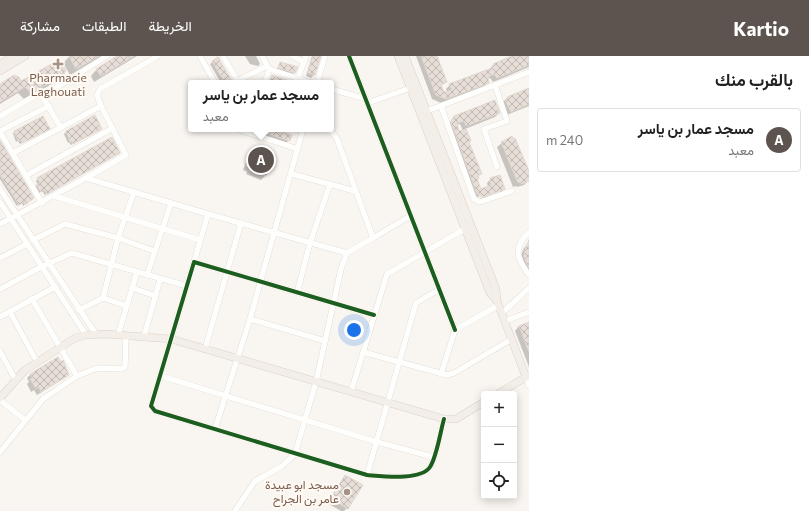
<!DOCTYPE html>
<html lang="ar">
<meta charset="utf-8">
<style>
:root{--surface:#fff;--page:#f6f6f6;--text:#222;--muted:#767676;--line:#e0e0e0;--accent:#5d544f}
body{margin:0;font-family:Commissioner,Vazirmatn,sans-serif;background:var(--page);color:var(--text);direction:rtl}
.controls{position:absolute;right:12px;bottom:12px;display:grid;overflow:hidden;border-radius:4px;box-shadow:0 2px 10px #0003}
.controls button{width:36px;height:36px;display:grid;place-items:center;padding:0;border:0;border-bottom:1px solid var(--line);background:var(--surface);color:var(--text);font:20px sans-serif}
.you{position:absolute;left:354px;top:274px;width:14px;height:14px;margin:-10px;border:3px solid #fff;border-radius:50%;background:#1a73e8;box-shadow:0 0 0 6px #1a73e833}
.badge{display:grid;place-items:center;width:26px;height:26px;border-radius:50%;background:var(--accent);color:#fff;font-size:13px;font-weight:700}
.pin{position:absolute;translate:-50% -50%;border:2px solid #fff;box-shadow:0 1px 4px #0006}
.popup{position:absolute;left:188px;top:24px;width:146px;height:52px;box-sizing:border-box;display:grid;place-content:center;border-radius:4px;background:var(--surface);filter:drop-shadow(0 1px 3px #0005);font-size:13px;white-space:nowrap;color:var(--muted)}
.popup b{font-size:15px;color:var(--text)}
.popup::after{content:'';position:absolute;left:50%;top:100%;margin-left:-8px;border:8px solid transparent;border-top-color:var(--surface)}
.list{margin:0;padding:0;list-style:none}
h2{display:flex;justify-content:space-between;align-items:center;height:52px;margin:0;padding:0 16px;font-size:17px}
h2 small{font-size:13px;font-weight:400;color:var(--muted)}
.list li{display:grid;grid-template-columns:26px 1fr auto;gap:12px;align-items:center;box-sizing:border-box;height:64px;margin:0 8px 8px;padding:0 8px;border:1px solid var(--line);border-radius:4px}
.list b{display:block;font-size:15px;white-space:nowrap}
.list p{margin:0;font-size:13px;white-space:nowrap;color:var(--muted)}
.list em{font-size:13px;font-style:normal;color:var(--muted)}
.icon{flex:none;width:22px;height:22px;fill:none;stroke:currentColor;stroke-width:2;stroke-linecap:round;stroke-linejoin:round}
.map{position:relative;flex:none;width:529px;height:455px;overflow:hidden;direction:ltr}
header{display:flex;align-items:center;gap:24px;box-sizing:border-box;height:56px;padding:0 20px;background:var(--accent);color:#fff}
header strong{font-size:19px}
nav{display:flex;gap:22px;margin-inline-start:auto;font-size:14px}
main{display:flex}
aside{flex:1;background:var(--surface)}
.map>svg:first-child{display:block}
</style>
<header>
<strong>Kartio</strong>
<nav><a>الخريطة</a><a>الطبقات</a><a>مشاركة</a></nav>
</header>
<main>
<aside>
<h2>بالقرب منك<small></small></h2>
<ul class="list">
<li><span class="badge">A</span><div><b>مسجد عمار بن ياسر</b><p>معبد</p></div><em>240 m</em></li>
</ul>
</aside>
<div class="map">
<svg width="529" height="455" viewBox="0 0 529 455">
<defs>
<pattern id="building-cross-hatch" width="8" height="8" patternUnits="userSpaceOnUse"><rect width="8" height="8" fill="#e6ded7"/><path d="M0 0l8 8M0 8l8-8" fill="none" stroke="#bfb7b1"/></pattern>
</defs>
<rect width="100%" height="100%" fill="#f9f5f0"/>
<g fill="#0003" fill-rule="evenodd">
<polygon points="70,0 102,0 70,19 63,7"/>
<polygon points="119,0 137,0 94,26 91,20 97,13"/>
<polygon points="245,0 256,0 260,8 258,10 250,8"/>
<polygon points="312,0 320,0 314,19 311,22 306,20"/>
<polygon points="416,0 436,0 446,26 440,30 443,38 447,36 446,33 450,29 489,14 493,9 514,0 529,0 529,11 493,26 490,22 487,23 488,26 484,31 441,47 432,43"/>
<polygon points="217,3 233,27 221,27 210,8"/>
<polygon points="280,7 294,17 293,18 277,13"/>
<polygon points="63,17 64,18 57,25 31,40 24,43 18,37 0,48 0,29"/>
<polygon points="272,20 292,27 268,27"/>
<polygon points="529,33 529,50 507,59 503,46 507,42"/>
<path d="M499,57l-4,4 -30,12 15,45 -4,6 4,10 8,-3 -1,-4 4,-4 13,10 -4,4 -22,7 -31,-73 7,-11zM460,68l3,7 -4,1 -3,-7zM500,134v2l-22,7 -1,-2z"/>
<polygon points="95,61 101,73 99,74 71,89 69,86 68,87 64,78 66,76"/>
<polygon points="237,73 270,73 291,79 286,88"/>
<polygon points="47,74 20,88 18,85 16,86 13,77 15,76"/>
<polygon points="502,87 529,118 529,124 524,129 517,131 516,130 513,131 497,91"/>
<polygon points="0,89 33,142 23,150 22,147 17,150 0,123"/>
<polygon points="259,93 265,120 261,124 246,118 247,116 243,114 249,99"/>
<polygon points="119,97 45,139 42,135 39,137 35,131 38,129 36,125 38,123"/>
<polygon points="529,187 529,219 521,199 524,192"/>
<polygon points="529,267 529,311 515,275 519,270"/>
<polygon points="31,318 68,319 37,339 34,334 31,336 27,328 29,326 27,322"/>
<polygon points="345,420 347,452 344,455 341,455 327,447"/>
</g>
<g fill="url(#building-cross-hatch)" stroke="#e2d8d2">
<polygon points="69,0 99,0 76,13"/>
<polygon points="117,0 134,0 101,20 96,13"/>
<polygon points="313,0 321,0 315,19 308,17"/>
<polygon points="421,0 437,0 447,26 441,29 444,36 452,34 449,28 492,12 494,10 493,8 512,0 529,0 529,9 497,22 494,18 488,21 489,27 446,43 436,39"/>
<polygon points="218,1 233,27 225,27 212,5"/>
<polygon points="57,5 62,7 66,15 64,16 65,18 31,37 25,31 0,46 0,28 14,19 19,21 21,25"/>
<polygon points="280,6 298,11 295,17 278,12"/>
<polygon points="272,19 293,26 292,27 270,27"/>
<polygon points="529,32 529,48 511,56 505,44 508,43 507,41"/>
<polygon points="495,44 500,57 466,70 464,65 457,67 459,75 466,73 471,85 469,86 482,118 478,119 479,122 477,123 481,133 491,129 490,122 500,119 505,133 482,141 477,138 451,66 454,60"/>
<polygon points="95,59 102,73 73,88 71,85 70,86 66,75"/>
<polygon points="43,60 50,73 22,87 20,84 18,85 14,75"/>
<polygon points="253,73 273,73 292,79 290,85"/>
<polygon points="512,80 513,83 515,82 529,115 529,125 521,128 521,126 518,127 501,86"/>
<polygon points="112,81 120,97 47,138 44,134 41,136 36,129 40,127 37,122"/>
<polygon points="0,84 34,142 25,149 24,146 19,149 0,119"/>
<polygon points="259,92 275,98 266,120 249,114 250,111 246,110 253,94 257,96"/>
<polygon points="529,184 529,212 524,201 525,194"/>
<polygon points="529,266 529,296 519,270"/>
<polygon points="58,301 61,306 63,304 69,319 41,336 39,331 36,333 30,323 33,322 30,318"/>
<polygon points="345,419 363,429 348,453 331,442"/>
</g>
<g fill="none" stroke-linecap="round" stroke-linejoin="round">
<defs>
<g id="minor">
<polyline points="200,0 215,27"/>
<polyline points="223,0 239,27"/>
<polyline points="262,0 269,13 312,27"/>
<polyline points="292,0 304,6"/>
<polyline points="349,0 455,274"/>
<polyline points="298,22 306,0"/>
<polyline points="237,25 267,10"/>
<polyline points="265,27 269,13"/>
<polyline points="317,27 325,0"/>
<polyline points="495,29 507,65 484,73 497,111"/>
<polyline points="331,33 366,43"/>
<polyline points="43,40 107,0"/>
<polyline points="368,47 413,31"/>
<polyline points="101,50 97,39 100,33 158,0"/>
<polyline points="441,50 474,143 480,146 512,135"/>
<polyline points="427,55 529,16"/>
<polyline points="0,60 38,38 41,38 61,72"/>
<polyline points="237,73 298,93"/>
<polyline points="324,73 332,76 337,83 373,182 410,160"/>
<polyline points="0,75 49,50"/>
<polyline points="0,76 42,147"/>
<polyline points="13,97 101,50 126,99 86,122"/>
<polyline points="292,118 355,135"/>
<polyline points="27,119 113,72"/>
<polyline points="0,133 96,278"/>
<polyline points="54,140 200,184"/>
<polyline points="0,146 86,279"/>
<polyline points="208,158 347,197 373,182"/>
<polyline points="0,168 86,122 208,158 194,206"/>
<path d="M529,176c-16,16 -13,25 0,43"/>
<polyline points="33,184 65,168 118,182 154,195"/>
<polyline points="0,202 27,188"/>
<polyline points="147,219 171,147"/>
<polyline points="132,232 156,240"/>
<polyline points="0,233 41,211 72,197 187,230"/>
<polyline points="297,237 310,187 330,128"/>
<polyline points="103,242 127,250"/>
<polyline points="32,243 77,320"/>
<polyline points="79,254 103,242 118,182 134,136"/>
<polyline points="10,256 37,306"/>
<polyline points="502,257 529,232"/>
<path d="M374,259l-180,-53 -43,144 4,5 212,64c14,1 54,6 63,-8 7,-11 10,-34 14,-48"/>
<polyline points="0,261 55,231"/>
<polyline points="250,263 325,285"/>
<polyline points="505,265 529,256"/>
<polyline points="118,279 137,216"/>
<polyline points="144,281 160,223"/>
<polyline points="205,293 241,167"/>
<polyline points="0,295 15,323"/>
<polyline points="363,296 447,319 454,317 512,283"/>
<polyline points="441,318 455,274 499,249"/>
<polyline points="161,320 377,386 433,401"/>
<polyline points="529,320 526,321 529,330"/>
<polyline points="351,336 387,218 468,171"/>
<polyline points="0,344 25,364"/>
<polyline points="215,373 250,263 303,73"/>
<polyline points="0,396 43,343 77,320 97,312 122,313 125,311 126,280"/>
<polyline points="367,419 416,247 438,234"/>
<polyline points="235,455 255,425 282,410 295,398 316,326 341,213 347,197"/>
</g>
<g id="major">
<polyline points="398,0 490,237 497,245"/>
<polyline points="405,0 496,233 497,245 526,321 498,338"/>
<polyline points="0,8 14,0"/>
<polyline points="0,15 25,0"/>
<polyline points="0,342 25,314 75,282 86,279 105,278 171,283 444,363 456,363 484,346"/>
</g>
</defs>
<use href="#minor" stroke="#d7d1cb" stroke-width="6"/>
<use href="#major" stroke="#dad1cc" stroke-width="8"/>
<use href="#minor" stroke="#fefefd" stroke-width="5.5"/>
<use href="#major" stroke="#f3eee8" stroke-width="7"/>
<defs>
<g id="cycleway">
<polyline points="349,0 455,274"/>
<path d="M374,259l-180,-53 -43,144 4,5 212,64c14,1 54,6 63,-8 7,-11 10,-34 14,-48"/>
</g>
</defs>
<use href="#cycleway" stroke="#fffaf3" stroke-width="6"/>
<use href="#cycleway" stroke="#1b5e20" stroke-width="4"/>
</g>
<g fill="#a69286" stroke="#fffaf3" stroke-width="1.5">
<path d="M56 2h4v4h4v4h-4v4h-4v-4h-4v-4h4z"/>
<circle cx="347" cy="436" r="4"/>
</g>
<g text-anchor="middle" stroke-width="4" stroke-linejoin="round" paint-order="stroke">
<g font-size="12" fill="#7a5c4d" stroke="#fffaf3">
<text x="58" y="26">Pharmacie<tspan x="58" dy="14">Laghouati</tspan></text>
<text x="339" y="433" text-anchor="end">مسجد ابو عبيدة<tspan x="339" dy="14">عامر بن الجراح</tspan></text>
</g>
</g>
</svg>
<div class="controls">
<button>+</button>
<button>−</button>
<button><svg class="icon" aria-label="locate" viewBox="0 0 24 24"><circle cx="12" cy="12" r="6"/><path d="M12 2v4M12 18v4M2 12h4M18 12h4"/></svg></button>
</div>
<div class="you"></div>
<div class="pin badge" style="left:261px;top:104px">A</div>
<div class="popup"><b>مسجد عمار بن ياسر</b>معبد</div>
</div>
</main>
